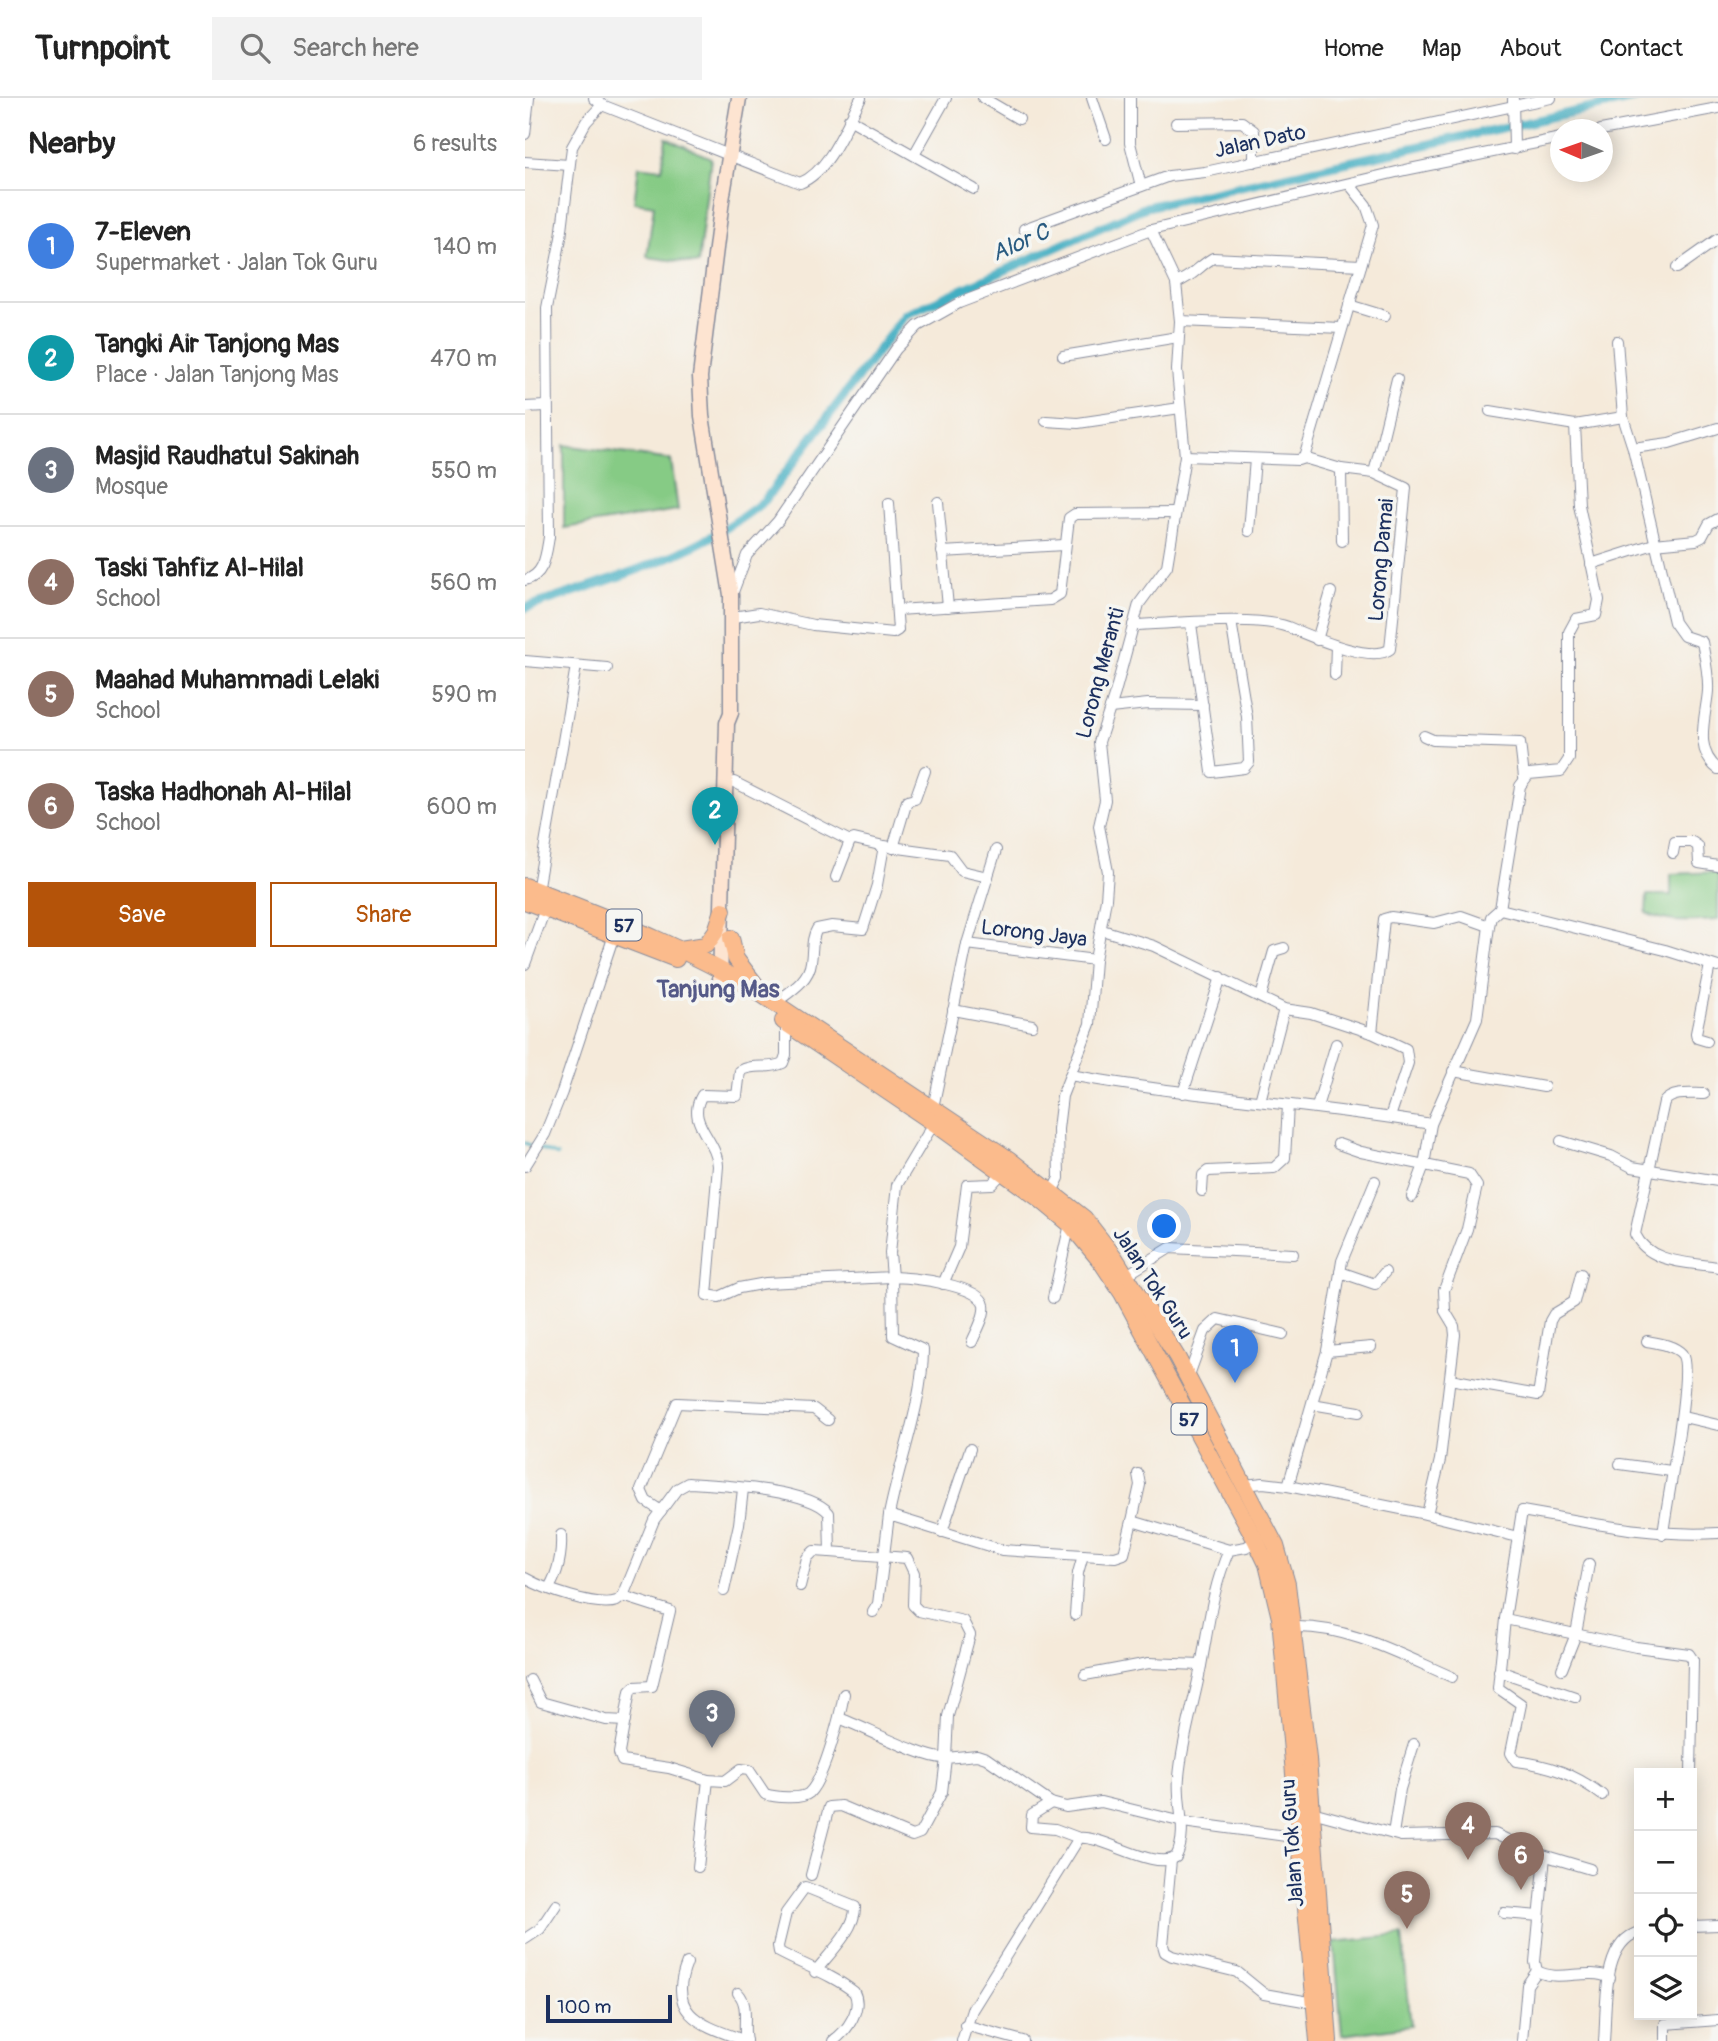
<!DOCTYPE html>
<meta charset="utf-8">
<style>
:root{--surface:#fff;--page:#f2f2f2;--text:#222;--muted:#767676;--line:#e0e0e0;--accent:#b45309}
body{margin:0;font-family:Pangolin,sans-serif;background:var(--page);color:var(--text)}
.controls{position:absolute;right:21px;bottom:21px;display:grid;overflow:hidden;border-radius:0px;box-shadow:0 4px 18px #0003}
.controls button{width:63px;height:63px;display:grid;place-items:center;padding:0;border:0;border-bottom:2px solid var(--line);background:var(--surface);color:var(--text);font:35px sans-serif}
.compass{position:absolute;left:1025px;top:21px;width:63px;height:63px;border-radius:50%;background:var(--surface);box-shadow:0 4px 18px #0003;rotate:272deg}
.scale{position:absolute;left:21px;bottom:18px;width:126px;box-sizing:border-box;padding-left:7px;border:4px solid #1b2f5e;border-top:0;font-size:19px;line-height:24px;white-space:nowrap;color:#1b2f5e;-webkit-text-stroke:5px #f6f6f2;paint-order:stroke}
.you{position:absolute;left:640px;top:1129px;width:24px;height:24px;margin:-18px;border:5px solid #fff;border-radius:50%;background:#1a73e8;box-shadow:0 0 0 10px #1a73e833}
.badge{display:grid;place-items:center;width:46px;height:46px;border-radius:50%;background:var(--accent);color:#fff;font-size:23px;font-weight:700}
.pin{position:absolute;translate:-50% -58px;filter:drop-shadow(0 2px 4px #0008)}
.pin::after{content:'';position:absolute;top:37px;width:24px;height:21px;background:inherit;clip-path:polygon(0 0,100% 0,50% 100%)}
.list{margin:0;padding:0;list-style:none}
h2{display:flex;justify-content:space-between;align-items:center;height:91px;margin:0;padding:0 28px;font-size:30px}
h2 small{font-size:23px;font-weight:400;color:var(--muted)}
.list li{display:grid;grid-template-columns:46px 1fr auto;gap:21px;align-items:center;box-sizing:border-box;height:112px;padding:0 28px;border-top:2px solid var(--line)}
.list b{display:block;font-size:26px;white-space:nowrap}
.list p{margin:0;font-size:23px;white-space:nowrap;color:var(--muted)}
.list em{font-size:23px;font-style:normal;color:var(--muted)}
.actions{display:flex;gap:14px;padding:21px 28px}
.actions a{flex:1;padding:16px 0;border:2px solid var(--accent);border-radius:0px;text-align:center;font-size:24px;color:var(--accent)}
.actions .main{background:var(--accent);color:#fff}
.icon{flex:none;width:38px;height:38px;fill:none;stroke:currentColor;stroke-width:2;stroke-linecap:round;stroke-linejoin:round}
.map{position:relative;flex:none;width:1193px;height:1943px;overflow:hidden}
header{display:flex;align-items:center;gap:42px;box-sizing:border-box;height:98px;padding:0 35px;background:var(--surface);border-bottom:2px solid var(--line)}
header strong{font-size:33px}
nav{display:flex;gap:38px;margin-inline-start:auto;font-size:24px}
.search{width:490px;height:63px;background:var(--page);display:flex;align-items:center;gap:18px;box-sizing:border-box;padding:0 24px;border-radius:0px;color:var(--muted);font-size:26px}
main{display:flex}
aside{flex:1;background:var(--surface)}
.map>svg:first-child{display:block}
</style>
<header>
<strong>Turnpoint</strong>
<div class="search"><svg class="icon" aria-label="search" viewBox="0 0 24 24"><circle cx="10" cy="10" r="6"/><path d="M15 15l6 6"/></svg>Search here</div>
<nav><a>Home</a><a>Map</a><a>About</a><a>Contact</a></nav>
</header>
<main>
<aside>
<h2>Nearby<small>6 results</small></h2>
<ul class="list">
<li><span class="badge" style="background:#3f7fe0">1</span><div><b>7-Eleven</b><p>Supermarket · Jalan Tok Guru</p></div><em>140 m</em></li>
<li><span class="badge" style="background:#0f9aa8">2</span><div><b>Tangki Air Tanjong Mas</b><p>Place · Jalan Tanjong Mas</p></div><em>470 m</em></li>
<li><span class="badge" style="background:#6b7280">3</span><div><b>Masjid Raudhatul Sakinah</b><p>Mosque</p></div><em>550 m</em></li>
<li><span class="badge" style="background:#8d6e63">4</span><div><b>Taski Tahfiz Al-Hilal</b><p>School</p></div><em>560 m</em></li>
<li><span class="badge" style="background:#8d6e63">5</span><div><b>Maahad Muhammadi Lelaki</b><p>School</p></div><em>590 m</em></li>
<li><span class="badge" style="background:#8d6e63">6</span><div><b>Taska Hadhonah Al-Hilal</b><p>School</p></div><em>600 m</em></li>
</ul>
<div class="actions"><a class="main">Save</a><a>Share</a></div>
</aside>
<div class="map">
<svg width="1193" height="1943" viewBox="0 0 1193 1943">
<rect width="100%" height="100%" fill="#f6f6f2"/>
<filter id="ink" filterUnits="userSpaceOnUse"><feTurbulence type="fractalNoise" baseFrequency=".0143" numOctaves="2"/><feDisplacementMap in="SourceGraphic" scale="14" xChannelSelector="R" yChannelSelector="G"/><feConvolveMatrix kernelMatrix="1 2 1 2 8 2 1 2 1" color-interpolation-filters="sRGB"/></filter>
<filter id="wash" filterUnits="userSpaceOnUse"><feTurbulence type="fractalNoise" baseFrequency=".00686" numOctaves="4" result="noise"/><feDisplacementMap in="SourceGraphic" scale="28" xChannelSelector="R" yChannelSelector="G"/><feGaussianBlur stdDeviation="1.57" result="paint"/><feColorMatrix in="noise" values="0 0 0 0 0 0 0 0 0 0 0 0 0 0 0 0 0 1.4 0 .05"/><feComposite in="paint" operator="in"/></filter>
<g filter="url(#wash)">
<rect width="100%" height="100%" fill="#f5eada"/>
<g fill="#86cb85" stroke="#507d72" stroke-width="2">
<polygon points="141,40 186,60 173,166 122,159 129,107 109,104 114,68 137,71"/>
<polygon points="39,347 146,362 153,412 39,430"/>
<path d="M1193,774v48c-26,1 -47,5 -72,-7l1,-18h24v-21z"/>
<polygon points="877,1837 886,1928 817,1937 809,1844"/>
</g>
<g fill="none" stroke-linecap="round" stroke-linejoin="round">
<polyline stroke="#43aec2" stroke-width="2.5" points="0,1045 33,1058"/>
<path stroke="#43aec2" stroke-width="9" d="M0,510c83,-28 172,-51 240,-108l140,-185 241,-108 491,-109"/>
</g>
</g>
<g filter="url(#ink)">
<g fill="none" stroke-linecap="round" stroke-linejoin="round">
<defs>
<g id="street">
<path d="M69,0l8,7 198,78c30,-12 46,-58 61,-85"/>
<polyline points="458,0 494,21"/>
<polyline points="567,0 581,41"/>
<polyline points="605,0 605,45 616,88"/>
<polyline points="988,1 989,51"/>
<polyline points="324,21 449,91"/>
<polyline points="651,25 717,24 729,33 729,64"/>
<polyline points="1076,32 1193,10"/>
<polyline points="0,36 4,0"/>
<polyline points="389,57 421,0"/>
<polyline points="0,64 44,67"/>
<polyline points="499,131 644,78 680,74 1026,0"/>
<polyline points="1152,170 1193,141"/>
<path d="M651,185c19,-8 23,-17 37,-25l148,7"/>
<polyline points="824,207 860,218"/>
<polyline points="655,223 816,230"/>
<polyline points="1092,243 1098,319"/>
<polyline points="538,258 653,239"/>
<polyline points="0,309 21,308"/>
<polyline points="965,313 1050,327 1098,319 1108,350 1144,345 1193,330"/>
<polyline points="521,323 553,325 655,310"/>
<path d="M1108,350l41,174 10,14 18,6c3,16 7,33 6,49 -2,26 -15,59 10,78"/>
<polyline points="660,358 773,362 779,360 848,127 841,107 825,87"/>
<polyline points="816,371 817,443"/>
<polyline points="849,375 872,281"/>
<polyline points="413,404 423,509"/>
<polyline points="724,433 730,361"/>
<polyline points="417,454 539,447"/>
<polyline points="1066,466 1129,446 1171,442 1177,439 1184,426 1193,421"/>
<path d="M0,482c20,-5 21,-26 24,-43l-2,-229 14,-70 11,-91 14,-25 16,-17"/>
<polyline points="208,494 222,457 253,423 371,251 393,228 434,205 626,132 880,72 1036,40"/>
<polyline points="373,512 525,502 535,496 544,420 550,416 649,415"/>
<polyline points="208,519 234,515 288,527 368,535 373,532 364,405"/>
<polyline points="666,526 687,674 719,670 724,664 722,619 706,523"/>
<path d="M608,527c38,-1 122,-10 155,2 20,8 83,37 102,22l16,-161 -32,-15 -33,-4 -37,-11"/>
<polyline points="792,542 806,494"/>
<polyline points="0,563 82,570"/>
<polyline points="810,577 811,548"/>
<polyline points="585,610 623,606 678,607"/>
<polyline points="899,638 908,642 995,645 999,679"/>
<polyline points="209,684 325,743"/>
<polyline points="359,748 425,757 437,773 463,779"/>
<polyline points="368,750 382,703 390,701 400,673"/>
<polyline points="1148,755 1150,744 1167,744 1173,748 1174,765 1193,768"/>
<polyline points="12,793 51,568"/>
<polyline points="975,811 1140,852 1193,869"/>
<polyline points="577,832 629,848 759,911 786,915 847,935 881,951 883,965 865,1019"/>
<polyline points="442,846 570,862"/>
<polyline points="0,866 20,811"/>
<polyline points="736,899 749,853 759,850"/>
<path d="M250,905c14,-11 34,-22 36,-41 2,-12 0,-23 6,-33l15,-3 31,3 14,-44 7,-39 -30,-7 -4,2 -14,36"/>
<polyline points="428,912 507,927"/>
<path d="M261,925v32l-3,8c-14,7 -30,0 -43,8l-3,25 -35,-1c-17,28 15,44 16,71l-11,129 12,2 20,-9 27,-5 126,-6 -2,-24 7,-68 37,-62"/>
<polyline points="847,935 859,821 866,819 909,825 936,818 964,828"/>
<polyline points="1182,943 1172,940 1171,935 1185,867"/>
<polyline points="928,973 1019,989"/>
<path d="M545,977c120,22 241,29 361,49"/>
<polyline points="658,995 696,879"/>
<path d="M1179,996c-13,0 -31,-3 -40,8l-29,132c14,30 54,28 83,33"/>
<polyline points="735,1003 759,911"/>
<polyline points="792,1009 811,946"/>
<polyline points="408,1010 442,846 471,752"/>
<polyline points="1036,1043 1086,1058 1107,1069 1193,1083"/>
<polyline points="813,1046 836,1054 944,1076 952,1088 942,1131 919,1192 920,1213 929,1228 930,1237 915,1362 902,1416"/>
<polyline points="0,1068 20,1036 37,994 89,837"/>
<polyline points="677,1093 678,1077 683,1073 749,1070 760,1060 763,1007"/>
<polyline points="526,1096 534,1080 533,1031 537,998 565,926 570,862 581,801 583,774 574,728 580,702 574,644 590,595 614,506 642,468 660,358 652,272 655,223 651,185 626,132"/>
<polyline points="887,1099 899,1067 906,1026 952,921 964,828 966,819 975,811 995,688 1004,676 1036,673 1044,661 1044,534 1051,521 1071,517 1074,502 1054,407 1050,327"/>
<polyline points="815,1174 850,1186 860,1174"/>
<polyline points="600,1178 645,1150 768,1156"/>
<polyline points="418,1186 434,1149 442,1087 467,1086 478,1074"/>
<polyline points="528,1200 545,1126"/>
<path d="M1122,1243c11,2 27,4 35,13 12,16 -16,150 -19,180"/>
<polyline points="802,1253 846,1249"/>
<polyline points="663,1280 680,1233 693,1221 758,1236"/>
<polyline points="925,1281 1013,1297 1025,1223 1029,1216 1049,1204 1056,1176"/>
<polyline points="787,1306 834,1314"/>
<polyline points="1158,1319 1193,1327"/>
<polyline points="1095,1366 1146,1373"/>
<polyline points="719,1387 738,1385 763,1388 896,1415 993,1439"/>
<polyline points="763,1388 802,1253 817,1163 850,1083"/>
<polyline points="136,1413 121,1403 116,1392 152,1305 289,1311 303,1322"/>
<path d="M364,1417c10,-52 34,-113 34,-165l-30,-14 -1,-59c18,0 89,8 92,28 2,11 -8,27 -12,37"/>
<polyline points="607,1423 615,1387 613,1376"/>
<polyline points="417,1434 445,1351"/>
<path d="M0,1480c19,11 72,30 92,23l6,-5 31,-76 23,-31 11,-6c32,2 122,6 141,30l1,39 77,6 7,15 -1,32 6,6 44,10 7,14 -22,81 -2,42c-20,2 -82,-31 -107,-40"/>
<polyline points="275,1488 282,1460 289,1453 305,1454"/>
<path d="M24,1490c10,-17 13,-33 12,-53"/>
<polyline points="199,1493 214,1426 218,1391"/>
<path d="M98,1498l47,15 -18,75 -18,1 -4,4 -11,62 3,8 47,7 39,12 17,1 16,-12 8,1 16,24c9,3 36,6 44,-1 15,-14 31,-77 35,-99"/>
<polyline points="348,1514 353,1506 364,1417 477,1452 590,1459 599,1456 607,1423 704,1452"/>
<polyline points="550,1517 553,1475 558,1457"/>
<polyline points="980,1521 1111,1549 1164,1556 1168,1562 1166,1675"/>
<path d="M768,1529c55,-2 110,29 159,50"/>
<polyline points="1037,1571 1051,1536 1064,1466"/>
<polyline points="974,1573 1050,1599"/>
<polyline points="560,1577 624,1565 676,1567"/>
<polyline points="5,1582 16,1604 81,1622 100,1623"/>
<path d="M1077,1697c-27,-21 -53,-30 -86,-34l-5,-8 10,-49 -23,-16 7,-69 17,-108c66,11 128,26 196,22"/>
<polyline points="526,1705 507,1717 506,1729 530,1731 554,1740"/>
<polyline points="787,1714 876,1738 970,1736 1008,1754 1065,1771"/>
<polyline points="868,1736 875,1691 889,1646"/>
<polyline points="646,1762 638,1847 640,1854 647,1858 712,1874 739,1896 790,1905"/>
<polyline points="173,1769 183,1682"/>
<polyline points="286,1777 304,1709 316,1708 387,1738 395,1735 417,1694 421,1660 452,1657 461,1660 526,1705 541,1709 576,1704 658,1724 775,1740"/>
<polyline points="979,1815 1014,1818"/>
<polyline points="1167,1828 1193,1827"/>
<polyline points="0,1841 15,1831 31,1807"/>
<path d="M162,1865c-22,54 19,63 59,78"/>
<polyline points="1012,1873 1010,1864 1020,1758"/>
<path d="M1012,1873c22,12 50,-4 73,7"/>
<path d="M290,1874c13,-17 41,-43 40,-65l-50,-20 -19,26 -8,33 1,6c24,13 54,23 75,40 9,17 -7,39 -21,49"/>
<path d="M213,1895c12,13 4,31 8,48"/>
<polyline points="440,1927 498,1943"/>
<path d="M437,1943l10,-31 107,-172c25,-3 74,33 97,19 13,-26 0,-53 3,-80 3,-35 13,-67 20,-101 9,-44 12,-84 30,-126l17,-3 10,-6"/>
<polyline points="997,1943 1002,1887 1012,1873"/>
<path d="M1079,1943c3,-33 -3,-98 35,-109"/>
<polyline points="1140,1943 1140,1926 1193,1922"/>
</g>
<polyline id="secondary" points="195,883 202,625 206,615 206,497 177,318 175,279 197,102 214,0"/>
<g id="primary">
<path d="M0,788c79,31 160,60 233,106l252,168 74,58 31,40 62,99 99,189 11,38 21,175 21,282"/>
<polyline points="0,803 151,861"/>
<polyline points="206,840 211,861 230,886"/>
<polyline points="155,851 181,847 191,833 198,812"/>
<polyline points="258,923 409,1025 516,1102 545,1126 577,1165 597,1195 731,1443 742,1466 755,1520 793,1943"/>
</g>
</defs>
<use href="#street" stroke="#888c9c" stroke-width="12"/>
<use href="#secondary" stroke="#888c9c" stroke-width="17"/>
<use href="#primary" stroke="#888c9c" stroke-width="18"/>
<use href="#street" stroke="#fff" stroke-width="10"/>
<use href="#secondary" stroke="#fde4d1" stroke-width="14"/>
<use href="#primary" stroke="#fbbb8c" stroke-width="16"/>
</g>
</g>
<g text-anchor="middle" stroke-width="7" stroke-linejoin="round" paint-order="stroke">
<g fill="#f6f6f2" stroke="#5d6b8a" stroke-width="2">
<rect x="81.5" y="811.5" width="35" height="31" rx="5"/>
<rect x="646.5" y="1305.5" width="35" height="31" rx="5"/>
</g>
<g font-size="19" font-weight="bold" fill="#1b2f5e">
<text x="99" y="834">57</text>
<text x="664" y="1328">57</text>
</g>
<g font-size="21" fill="#1b2f5e" stroke="#f6f6f2">
<text transform="translate(735 43) rotate(-12)" y="7">Jalan Dato</text>
<text transform="translate(856 462) rotate(-85)" y="7">Lorong Damai</text>
<text transform="translate(575 575) rotate(-75)" y="7">Lorong Meranti</text>
<text transform="translate(509 835) rotate(7)" y="7">Lorong Jaya</text>
<text transform="translate(628 1185) rotate(57)" y="7">Jalan Tok Guru</text>
<text transform="translate(767 1745) rotate(-94)" y="7">Jalan Tok Guru</text>
</g>
<g font-size="23" font-style="italic" fill="#295b81" stroke="#f6f6f2">
<text transform="translate(495 144) rotate(-24)" y="8">Alor C</text>
</g>
<g font-size="24" font-weight="bold" fill="#555a88" stroke="#f6f6f2">
<text x="193" y="899">Tanjung Mas</text>
</g>
</g>
</svg>
<div class="controls">
<button>+</button>
<button>−</button>
<button><svg class="icon" aria-label="locate" viewBox="0 0 24 24"><circle cx="12" cy="12" r="6"/><path d="M12 2v4M12 18v4M2 12h4M18 12h4"/></svg></button>
<button><svg class="icon" aria-label="layers" viewBox="0 0 24 24"><path d="M12 4l9 5-9 5-9-5zM3 14l9 5 9-5"/></svg></button>
</div>
<svg class="compass" viewBox="-18 -18 36 36"><path d="M0-13l5 13h-10z" fill="#e53935"/><path d="M0 13l5-13h-10z" fill="#767676"/></svg>
<div class="scale">100 m</div>
<div class="you"></div>
<div class="pin badge" style="left:710px;top:1285px;background:#3f7fe0">1</div>
<div class="pin badge" style="left:190px;top:747px;background:#0f9aa8">2</div>
<div class="pin badge" style="left:187px;top:1650px;background:#6b7280">3</div>
<div class="pin badge" style="left:943px;top:1762px;background:#8d6e63">4</div>
<div class="pin badge" style="left:882px;top:1831px;background:#8d6e63">5</div>
<div class="pin badge" style="left:996px;top:1792px;background:#8d6e63">6</div>
</div>
</main>
